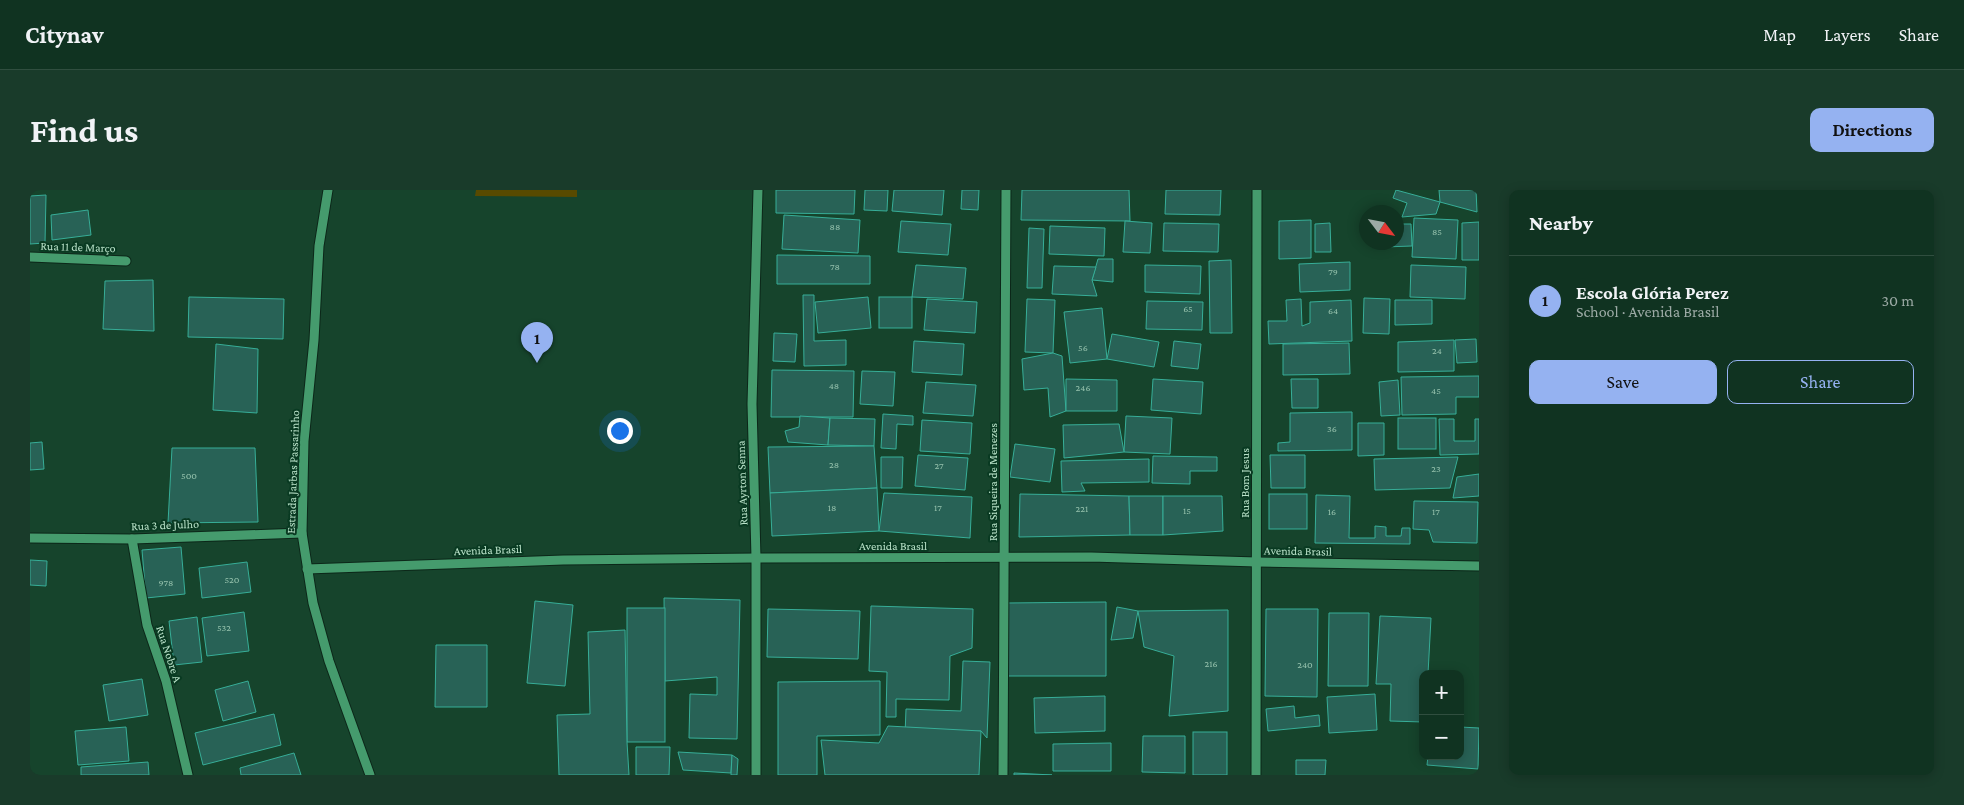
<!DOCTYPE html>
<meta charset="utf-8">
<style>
:root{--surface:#103321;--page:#193b2a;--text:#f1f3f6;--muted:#9caaa5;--line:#304e3f;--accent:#95b2f1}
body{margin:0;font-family:"Crimson Pro",serif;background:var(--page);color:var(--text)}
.controls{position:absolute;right:15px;bottom:15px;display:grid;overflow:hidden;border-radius:10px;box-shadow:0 2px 12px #0003}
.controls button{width:45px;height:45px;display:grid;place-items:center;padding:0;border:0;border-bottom:1px solid var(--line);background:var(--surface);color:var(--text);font:25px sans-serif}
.compass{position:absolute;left:1329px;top:15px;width:45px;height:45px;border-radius:50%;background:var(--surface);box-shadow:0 2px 12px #0003;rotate:122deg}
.you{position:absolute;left:589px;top:240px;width:18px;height:18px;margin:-12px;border:4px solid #fff;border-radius:50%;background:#1a73e8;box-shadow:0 0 0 8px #1a73e833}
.badge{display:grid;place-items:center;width:32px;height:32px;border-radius:50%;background:var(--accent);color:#111;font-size:16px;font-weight:700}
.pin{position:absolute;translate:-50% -41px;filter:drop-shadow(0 1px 2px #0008)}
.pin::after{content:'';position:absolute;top:26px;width:18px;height:15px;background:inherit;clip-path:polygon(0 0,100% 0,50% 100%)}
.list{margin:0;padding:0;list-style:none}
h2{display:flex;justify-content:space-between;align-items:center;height:65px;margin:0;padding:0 20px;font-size:21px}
h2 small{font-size:16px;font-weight:400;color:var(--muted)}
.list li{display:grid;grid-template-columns:32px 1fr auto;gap:15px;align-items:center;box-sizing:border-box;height:90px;padding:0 20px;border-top:1px solid var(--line)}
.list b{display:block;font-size:19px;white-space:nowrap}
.list p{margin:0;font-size:16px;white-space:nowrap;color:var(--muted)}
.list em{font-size:16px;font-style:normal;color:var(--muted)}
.actions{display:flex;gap:10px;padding:15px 20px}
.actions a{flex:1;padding:11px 0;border:1px solid var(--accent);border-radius:10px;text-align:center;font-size:18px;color:var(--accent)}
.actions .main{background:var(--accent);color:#111}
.map{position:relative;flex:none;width:1449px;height:585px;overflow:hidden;border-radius:10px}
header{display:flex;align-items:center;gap:30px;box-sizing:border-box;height:70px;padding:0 25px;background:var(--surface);border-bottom:1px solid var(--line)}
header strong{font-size:24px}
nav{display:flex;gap:28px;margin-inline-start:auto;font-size:18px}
.intro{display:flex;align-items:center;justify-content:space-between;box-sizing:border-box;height:120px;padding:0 30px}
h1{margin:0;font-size:35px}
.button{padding:12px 22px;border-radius:10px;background:var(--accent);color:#111;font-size:18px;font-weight:700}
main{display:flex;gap:30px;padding:0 30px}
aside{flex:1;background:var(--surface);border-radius:10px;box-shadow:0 2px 12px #0003}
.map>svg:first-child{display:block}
</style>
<header>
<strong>Citynav</strong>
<nav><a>Map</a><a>Layers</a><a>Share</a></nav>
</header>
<div class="intro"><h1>Find us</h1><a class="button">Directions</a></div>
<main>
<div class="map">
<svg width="1449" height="585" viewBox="0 0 1449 585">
<rect width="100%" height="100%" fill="#16442c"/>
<polygon fill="#584a00" points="446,0 547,0 547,7 445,6"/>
<g fill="#286256" stroke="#37ae98">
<polygon points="746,0 825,0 824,24 746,23"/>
<polygon points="835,0 858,0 857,21 834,20"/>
<polygon points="864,0 914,0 912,25 862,21"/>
<polygon points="932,0 949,0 948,20 931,19"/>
<polygon points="992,0 1099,0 1100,31 991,30"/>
<polygon points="1136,0 1191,0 1190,25 1135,24"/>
<polygon points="1366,0 1410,12 1406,24 1372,27 1377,13 1363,8"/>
<polygon points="1409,0 1446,0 1447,22 1410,12"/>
<polygon points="16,5 15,53 0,54 0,6"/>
<polygon points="58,20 61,45 22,50 21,25"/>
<polygon points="754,25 830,30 828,63 752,59"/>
<polygon points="1384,28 1428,30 1426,69 1382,67"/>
<polygon points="1281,30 1281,68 1249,69 1249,31"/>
<polygon points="871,31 921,34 918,65 868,62"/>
<polygon points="1095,31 1122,33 1120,63 1093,62"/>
<polygon points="1449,32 1449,70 1432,70 1432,33"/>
<polygon points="1134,33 1189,34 1188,62 1133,61"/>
<polygon points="1300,33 1301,62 1285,62 1285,34"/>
<polygon points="1366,34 1381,34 1382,56 1354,57 1354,52 1366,52"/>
<polygon points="1020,36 1075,38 1074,66 1019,64"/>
<polygon points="999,38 1014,39 1012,98 997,98"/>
<polygon points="747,65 840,66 840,94 747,94"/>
<polygon points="1068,69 1083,69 1083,92 1062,90"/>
<polygon points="1201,70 1202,143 1180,143 1179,71"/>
<polygon points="1320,72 1320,100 1270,102 1269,74"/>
<polygon points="886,75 936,78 933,109 882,107"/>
<polygon points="1115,75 1171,76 1170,104 1115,102"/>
<polygon points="1381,75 1436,77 1435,109 1380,107"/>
<polygon points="1024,76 1066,77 1062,90 1067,106 1022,104"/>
<polygon points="123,90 124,141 73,139 75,91"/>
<polygon points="773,105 784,105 784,151 816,150 816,175 774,176"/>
<polygon points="159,107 254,109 253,149 158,147"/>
<polygon points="838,107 841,138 788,143 785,112"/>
<rect x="849" y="107" width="33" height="31"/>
<polygon points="1334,108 1360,109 1359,144 1333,143"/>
<polygon points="897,109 947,112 945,143 894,140"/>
<polygon points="997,109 1025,110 1023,163 995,162"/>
<polygon points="1271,109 1272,136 1280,133 1280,112 1321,110 1322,151 1239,154 1238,131 1257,131 1256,110"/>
<polygon points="1365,110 1402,110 1402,134 1365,135"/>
<polygon points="1117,111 1173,112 1172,140 1116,139"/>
<polygon points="1072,118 1077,169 1040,173 1034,122"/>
<polygon points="744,143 767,144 765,172 743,171"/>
<polygon points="1082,144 1129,152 1124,177 1077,169"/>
<polygon points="1446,149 1447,172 1427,173 1425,150"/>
<polygon points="1424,150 1424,181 1368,182 1368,152"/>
<polygon points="884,151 934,154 932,185 882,182"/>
<polygon points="1144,151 1171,154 1168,179 1141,176"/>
<polygon points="1319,153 1320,184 1253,185 1253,154"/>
<polygon points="186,154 228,159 227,223 183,220"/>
<polygon points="1023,163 1032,166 1036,221 1020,227 1018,198 994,200 992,169"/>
<polygon points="742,180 824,181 823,227 741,227"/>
<polygon points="832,181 865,182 863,216 830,214"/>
<polygon points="1449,186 1449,207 1426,207 1426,224 1372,225 1371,187"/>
<polygon points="1036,189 1087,190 1087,221 1036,221"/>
<polygon points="1123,189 1173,192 1171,224 1121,220"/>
<polygon points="1261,189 1288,189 1288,218 1262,218"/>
<polygon points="1368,190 1370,225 1351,226 1349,192"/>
<polygon points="896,192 946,195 943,226 893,223"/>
<polygon points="1322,222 1322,260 1248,261 1248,253 1260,252 1260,223"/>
<polygon points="853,224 883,226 883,235 867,234 866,259 851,258"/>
<polygon points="770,226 800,228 798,255 758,252 755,241 769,237"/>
<polygon points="1096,226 1142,228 1140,264 1094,262"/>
<polygon points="800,228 845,229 844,256 798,255"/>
<rect x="1368" y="228" width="38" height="31"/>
<polygon points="1409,229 1424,229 1424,251 1445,251 1445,229 1449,229 1449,264 1410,265"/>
<polygon points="892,230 942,233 940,264 890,261"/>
<polygon points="1328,233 1354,233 1354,265 1328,266"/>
<polygon points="1089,234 1094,262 1034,268 1033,235"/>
<polygon points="12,252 14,279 0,280 0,253"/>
<polygon points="985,254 1025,259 1020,292 980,287"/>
<polygon points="844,256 847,298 740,303 738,257"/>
<polygon points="142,258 225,258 228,332 138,333"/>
<polygon points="888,265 938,268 935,300 885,296"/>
<polygon points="1240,265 1275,265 1275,298 1241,298"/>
<polygon points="1123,266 1187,267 1187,281 1160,281 1160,294 1122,293"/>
<polygon points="851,267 873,267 872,298 851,298"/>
<polygon points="1428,267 1420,298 1345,300 1344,269"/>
<polygon points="1119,269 1119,292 1051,293 1055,301 1032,302 1031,271"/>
<polygon points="1449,284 1449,306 1423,308 1427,287"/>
<polygon points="847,298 849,341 742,346 740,303"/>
<polygon points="854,303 942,307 940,348 849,341"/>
<polygon points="990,304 1099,306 1100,345 989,347"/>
<rect x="1239" y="304" width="38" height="35"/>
<polygon points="1286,305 1320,306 1319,348 1345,348 1345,336 1356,337 1356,346 1371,346 1372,338 1380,338 1380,354 1285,353"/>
<polygon points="1099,306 1133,306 1133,345 1100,345"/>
<polygon points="1133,306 1192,306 1193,341 1133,345"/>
<polygon points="1384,311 1448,312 1447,353 1403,352 1399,340 1383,339"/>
<polygon points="151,357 155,404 116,408 112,360"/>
<polygon points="0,370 17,371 16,396 0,395"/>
<polygon points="217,372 221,402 172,408 169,378"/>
<polygon points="634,408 710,410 707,549 659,548 660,504 687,505 687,487 635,491"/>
<polygon points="505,411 543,415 535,496 497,493"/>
<polygon points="1076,412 1076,486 976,486 976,413"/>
<polygon points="841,416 943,419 942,458 920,466 919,510 866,509 866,527 856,527 857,482 839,481"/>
<polygon points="1087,417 1108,421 1103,448 1081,450"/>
<rect x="597" y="418" width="38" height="134"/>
<polygon points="738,419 830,421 828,469 737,467"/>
<polygon points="1236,419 1288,419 1287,507 1235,506"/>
<polygon points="1198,420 1198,521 1139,526 1144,466 1114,457 1108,421"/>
<polygon points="214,422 219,461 177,466 172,428"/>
<polygon points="1299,423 1339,423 1338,496 1298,496"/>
<polygon points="1350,426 1401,428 1398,484 1393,484 1393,532 1360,531 1361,494 1346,494"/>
<polygon points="167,427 172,472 144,475 139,431"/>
<polygon points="595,440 597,552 599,585 529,585 527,525 560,524 558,442"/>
<polygon points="406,455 457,455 457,517 405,517"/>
<polygon points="933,471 960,472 957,548 951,541 875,545 876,519 931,521"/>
<polygon points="112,489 118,525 79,531 73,495"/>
<polygon points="218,491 226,522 193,531 185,500"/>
<polygon points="850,491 850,545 787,546 787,585 748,585 748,492"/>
<polygon points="1345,504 1347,540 1299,543 1297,507"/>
<polygon points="1075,506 1075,541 1005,543 1004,508"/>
<polygon points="1264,516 1265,528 1289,525 1290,536 1238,541 1236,519"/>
<polygon points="244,524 251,555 173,575 165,543"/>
<polygon points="858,536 951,541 949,585 795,585 791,550 849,553"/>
<polygon points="96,537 99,571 48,575 45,541"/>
<polygon points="1430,537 1449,538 1448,579 1397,575 1398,566 1430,566"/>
<rect x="1163" y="542" width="34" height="43"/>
<polygon points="1113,546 1155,546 1155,583 1112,582"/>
<polygon points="1081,553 1081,581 1023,581 1023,554"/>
<polygon points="606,557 640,557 639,585 606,585"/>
<polygon points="648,562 702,565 701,583 653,580"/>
<polygon points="264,563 271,585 211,585 210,578"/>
<polygon points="702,565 708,569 707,585 701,585"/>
<polygon points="1266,570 1296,570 1295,585 1266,585"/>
<polygon points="118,572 119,585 51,585 51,577"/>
<polygon points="984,583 1022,585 984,585"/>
</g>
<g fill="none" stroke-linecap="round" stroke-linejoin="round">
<defs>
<g id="minor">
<polyline points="298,0 289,56 284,150 274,251 272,343 283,413 299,471 340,585"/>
<polyline points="0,67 96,71"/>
<polyline points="0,348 102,349 272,343"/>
<polyline points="102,349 117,435 136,491 158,585"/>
<polyline points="277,379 533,370 726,368 1061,367 1227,372 1449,376"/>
<polyline points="726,585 726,368 722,214 728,0"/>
<polyline points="973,585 976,0"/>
<polyline points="1226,585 1227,0"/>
</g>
</defs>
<use href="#minor" stroke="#0c2719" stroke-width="11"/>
<use href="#minor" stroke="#459b6d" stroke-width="9"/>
</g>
<g text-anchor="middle" stroke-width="4" stroke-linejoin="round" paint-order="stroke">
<g font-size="10" fill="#95c1ac">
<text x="805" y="40">88</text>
<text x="1407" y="45">85</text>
<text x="805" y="80">78</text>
<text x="1303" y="85">79</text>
<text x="1158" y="122">65</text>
<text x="1303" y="124">64</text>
<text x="1053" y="161">56</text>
<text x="1407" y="164">24</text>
<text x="804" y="199">48</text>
<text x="1053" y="201">246</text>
<text x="1406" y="204">45</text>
<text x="1302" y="242">36</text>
<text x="804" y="278">28</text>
<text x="909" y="279">27</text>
<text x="1406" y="282">23</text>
<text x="159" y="289">500</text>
<text x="802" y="321">18</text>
<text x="908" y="321">17</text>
<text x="1052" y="322">221</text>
<text x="1157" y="324">15</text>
<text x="1302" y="325">16</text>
<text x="1406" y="325">17</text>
<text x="202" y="393">520</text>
<text x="136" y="396">978</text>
<text x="194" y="441">532</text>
<text x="1181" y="477">216</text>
<text x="1275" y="478">240</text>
</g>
<g font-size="12" fill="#b9e1c8" stroke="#093a22">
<text transform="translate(48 57) rotate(2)" y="4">Rua 11 de Março</text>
<text transform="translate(263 282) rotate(-88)" y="4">Estrada Jarbas Passarinho</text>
<text transform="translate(963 292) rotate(-90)" y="4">Rua Siqueira de Menezes</text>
<text transform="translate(712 293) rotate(-92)" y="4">Rua Ayrton Senna</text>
<text transform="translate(1215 293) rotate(-90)" y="4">Rua Bom Jesus</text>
<text transform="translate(135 335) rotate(-2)" y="4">Rua 3 de Julho</text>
<text x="863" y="360">Avenida Brasil</text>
<text transform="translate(458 360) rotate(-2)" y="4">Avenida Brasil</text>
<text transform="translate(1268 361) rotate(1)" y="4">Avenida Brasil</text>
<text transform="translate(139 464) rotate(72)" y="4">Rua Nobre A</text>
</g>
</g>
</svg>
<div class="controls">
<button>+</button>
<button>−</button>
</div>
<svg class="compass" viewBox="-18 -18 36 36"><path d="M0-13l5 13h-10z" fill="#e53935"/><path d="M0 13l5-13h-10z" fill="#9caaa5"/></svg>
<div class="you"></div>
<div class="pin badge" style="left:507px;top:173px">1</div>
</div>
<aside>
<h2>Nearby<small></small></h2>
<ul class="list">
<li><span class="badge">1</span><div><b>Escola Glória Perez</b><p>School · Avenida Brasil</p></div><em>30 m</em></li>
</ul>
<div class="actions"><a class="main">Save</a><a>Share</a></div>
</aside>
</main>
